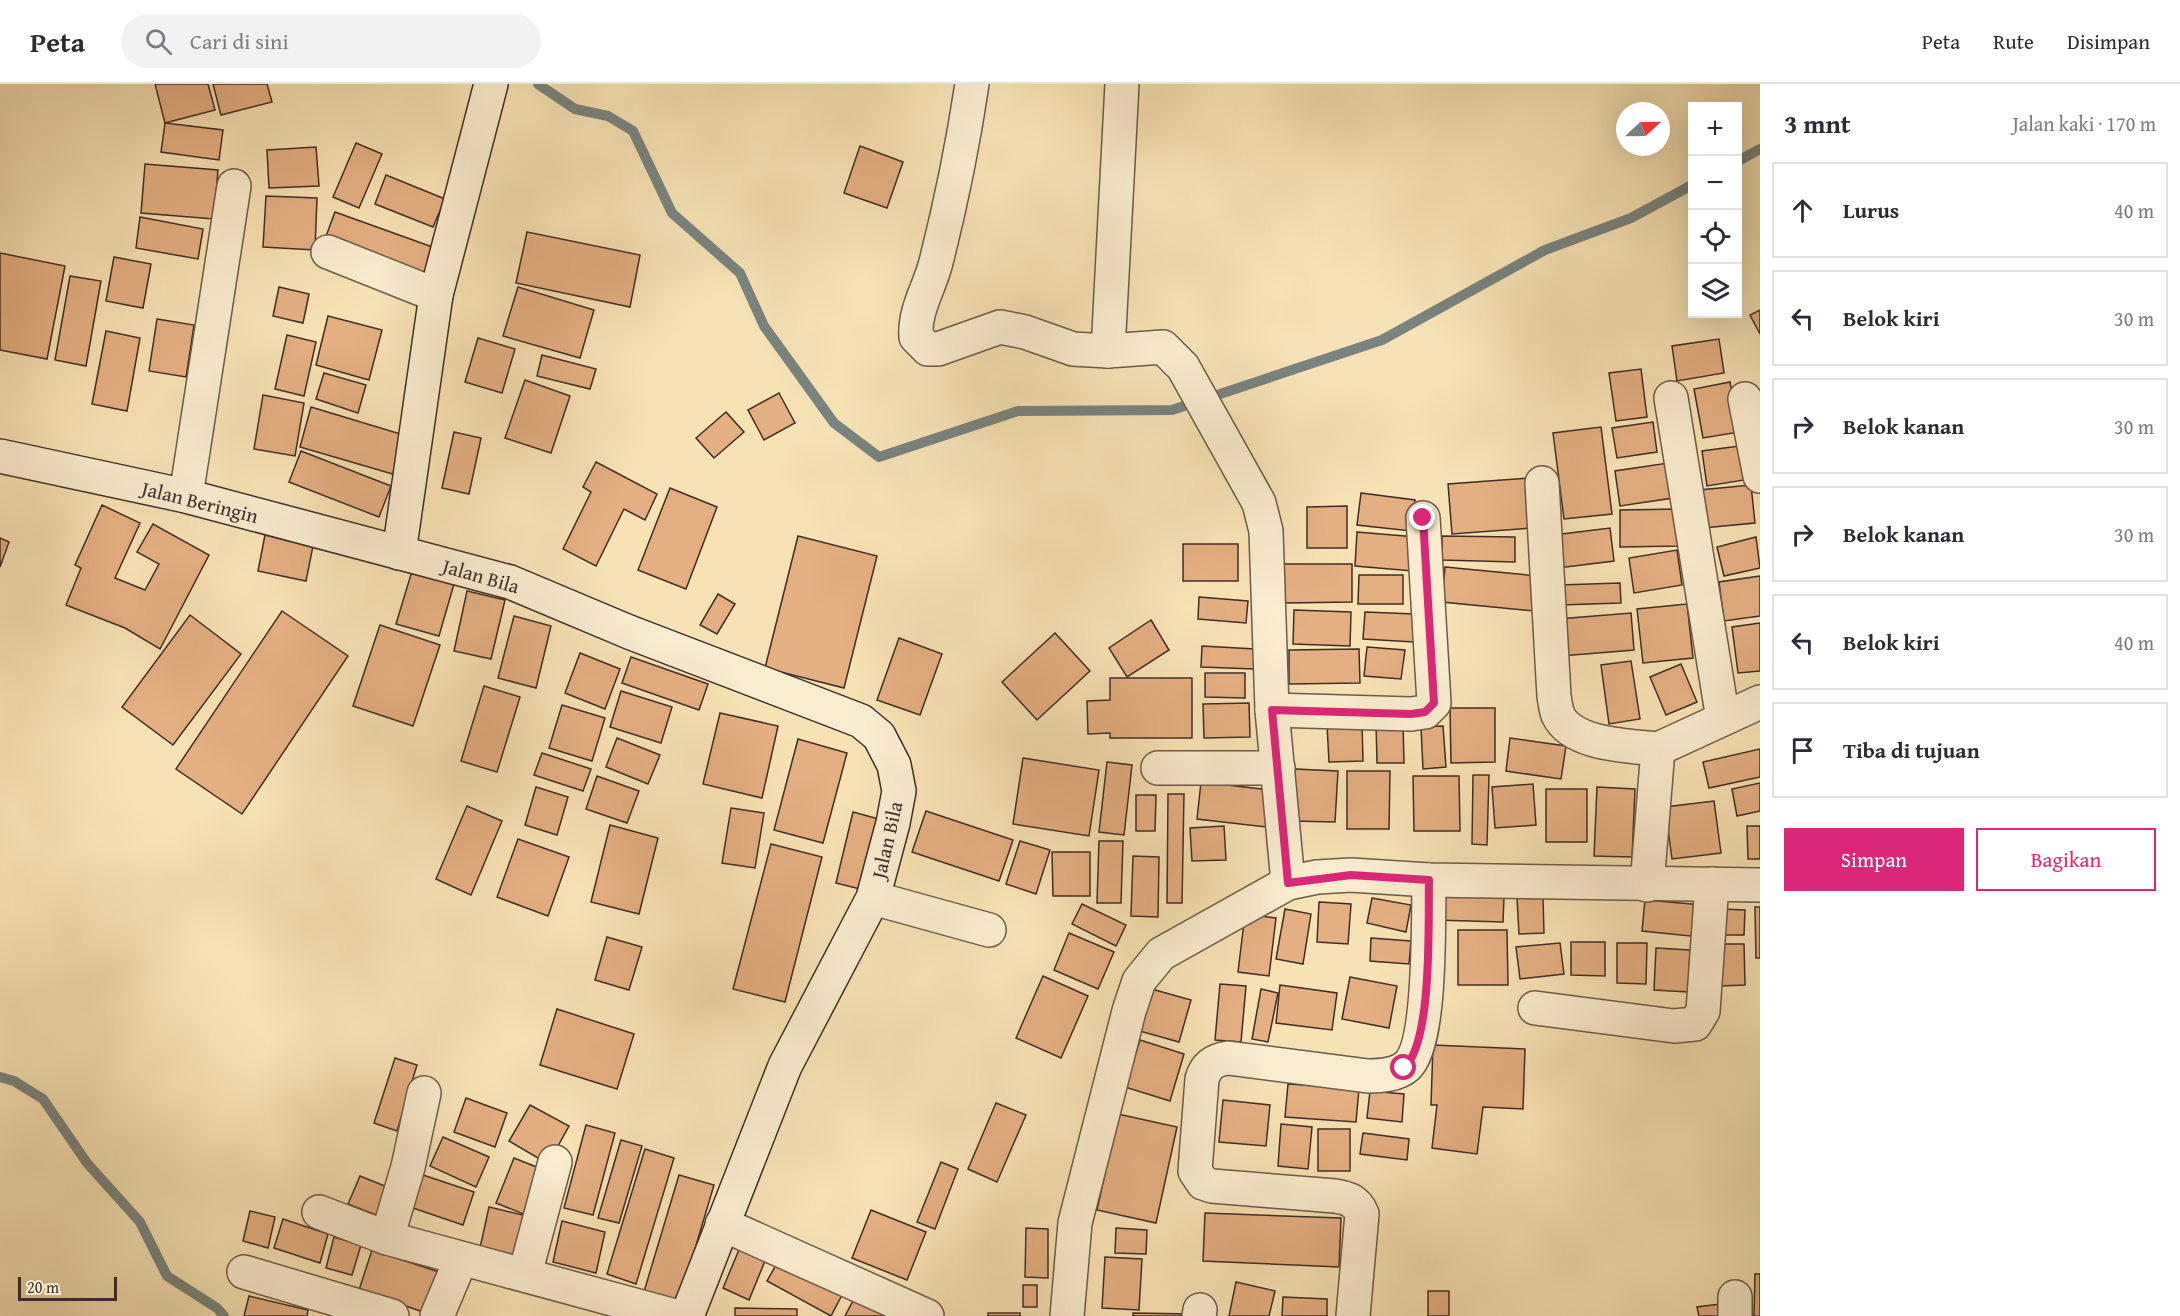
<!DOCTYPE html>
<html lang="id">
<meta charset="utf-8">
<style>
:root{--surface:#fff;--page:#f2f2f3;--text:#2b2b33;--muted:#7c7c81;--line:#e1e1e2;--accent:#db2777}
body{margin:0;font-family:"Gentium Book Plus",serif;background:var(--page);color:var(--text)}
.controls{position:absolute;right:18px;top:18px;display:grid;overflow:hidden;border-radius:0px;box-shadow:0 6px 24px #0002}
.controls button{width:54px;height:54px;display:grid;place-items:center;padding:0;border:0;border-bottom:2px solid var(--line);background:var(--surface);color:var(--text);font:30px sans-serif}
.compass{position:absolute;left:1616px;top:18px;width:54px;height:54px;border-radius:50%;background:var(--surface);box-shadow:0 6px 24px #0002;rotate:68deg}
.scale{position:absolute;left:18px;bottom:15px;width:99px;box-sizing:border-box;padding-left:6px;border:3px solid #3f2e28;border-top:0;font-size:16px;line-height:21px;white-space:nowrap;color:#3f2e28;-webkit-text-stroke:4px #faeccf;paint-order:stroke}
.stop{position:absolute;width:18px;height:18px;margin:-14px;border:4px solid #db2777;border-radius:50%;background:#fff}
.stop.end{background:#db2777;border-color:#fff;box-shadow:0 2px 6px #0008}
.list{margin:0;padding:0;list-style:none}
h2{display:flex;justify-content:space-between;align-items:center;height:78px;margin:0;padding:0 24px;font-size:26px}
h2 small{font-size:20px;font-weight:400;color:var(--muted)}
.list li{display:grid;grid-template-columns:39px 1fr auto;gap:18px;align-items:center;box-sizing:border-box;height:96px;margin:0 12px 12px;padding:0 12px;border:2px solid var(--line);border-radius:0px}
.list b{display:block;font-size:22px;white-space:nowrap}
.list em{font-size:20px;font-style:normal;color:var(--muted)}
.actions{display:flex;gap:12px;padding:18px 24px}
.actions a{flex:1;padding:14px 0;border:2px solid var(--accent);border-radius:0px;text-align:center;font-size:21px;color:var(--accent)}
.actions .main{background:var(--accent);color:#fff}
.icon{flex:none;width:33px;height:33px;fill:none;stroke:currentColor;stroke-width:2;stroke-linecap:round;stroke-linejoin:round}
.map{position:relative;flex:none;width:1760px;height:1232px;overflow:hidden}
header{display:flex;align-items:center;gap:36px;box-sizing:border-box;height:84px;padding:0 30px;background:var(--surface);border-bottom:2px solid var(--line)}
header strong{font-size:28px}
nav{display:flex;gap:33px;margin-inline-start:auto;font-size:21px}
.search{width:420px;height:54px;background:var(--page);display:flex;align-items:center;gap:15px;box-sizing:border-box;padding:0 21px;border-radius:33px;color:var(--muted);font-size:22px}
main{display:flex}
aside{flex:1;background:var(--surface)}
.map>svg:first-child{display:block}
</style>
<header>
<strong>Peta</strong>
<div class="search"><svg class="icon" aria-label="search" viewBox="0 0 24 24"><circle cx="10" cy="10" r="6"/><path d="M15 15l6 6"/></svg>Cari di sini</div>
<nav><a>Peta</a><a>Rute</a><a>Disimpan</a></nav>
</header>
<main>
<div class="map">
<svg width="1760" height="1232" viewBox="0 0 1760 1232">
<rect width="100%" height="100%" fill="#f7e2b5"/>
<filter id="stains"><feTurbulence type="fractalNoise" baseFrequency=".00333" numOctaves="4"/><feColorMatrix values="0 0 0 0 .2 0 0 0 0 .09 0 0 0 0 .02 0 0 0 .5 -.17"/></filter>
<radialGradient id="worn" r=".72"><stop offset=".6" stop-color="#630" stop-opacity="0"/><stop offset="1" stop-color="#630" stop-opacity=".3"/></radialGradient>
<g fill="none" stroke-linecap="round" stroke-linejoin="round">
<g stroke="#7a837e" stroke-width="10">
<polyline points="538,0 575,25 608,32 633,47 672,129 740,189 764,242 834,339 879,373 1018,327 1172,326 1382,256 1545,166 1631,134 1692,101"/>
<polyline points="1738,77 1760,65"/>
<polyline points="0,993 14,997 43,1015 87,1079 140,1138 167,1192 217,1224 224,1232"/>
</g>
</g>
<g fill="#e4af82" stroke="#3f2e28" stroke-width="1.5">
<polygon points="155,0 208,0 215,26 165,39"/>
<polygon points="213,0 267,0 272,18 221,31"/>
<polygon points="165,39 223,46 219,76 161,68"/>
<polygon points="356,59 382,70 359,124 333,113"/>
<polygon points="860,62 903,78 887,124 844,109"/>
<polygon points="316,63 319,102 269,104 267,66"/>
<polygon points="145,80 218,86 214,135 141,129"/>
<polygon points="386,91 445,115 433,143 375,120"/>
<polygon points="266,112 317,114 315,166 263,163"/>
<polygon points="335,128 438,165 428,193 325,155"/>
<polygon points="140,133 203,145 198,175 136,164"/>
<polygon points="527,148 640,171 630,223 516,199"/>
<polygon points="0,169 65,182 47,275 0,266"/>
<polygon points="114,173 151,180 143,224 106,217"/>
<polygon points="70,192 101,197 86,282 55,276"/>
<polygon points="279,203 309,210 303,239 273,232"/>
<polygon points="518,203 594,226 580,274 503,252"/>
<polygon points="1760,226 1760,250 1750,231"/>
<polygon points="328,232 382,246 369,296 316,281"/>
<polygon points="157,235 194,241 186,293 149,287"/>
<polygon points="106,247 140,254 127,327 92,320"/>
<polygon points="287,251 316,258 304,312 275,305"/>
<polygon points="478,254 515,265 502,309 465,298"/>
<polygon points="1719,255 1724,289 1677,297 1672,262"/>
<polygon points="542,271 596,285 590,305 537,292"/>
<polygon points="1641,285 1647,333 1616,337 1609,289"/>
<polygon points="324,289 366,301 358,329 316,315"/>
<polygon points="525,296 570,312 551,369 505,354"/>
<polygon points="1730,298 1739,348 1703,354 1694,305"/>
<polygon points="779,309 795,339 764,356 748,326"/>
<polygon points="263,311 304,319 295,372 254,365"/>
<polygon points="311,323 407,352 396,391 300,363"/>
<polygon points="726,328 744,348 714,374 696,354"/>
<polygon points="1653,338 1657,368 1617,374 1612,344"/>
<polygon points="1601,343 1612,430 1564,435 1553,349"/>
<polygon points="454,348 481,354 469,410 442,404"/>
<polygon points="1739,362 1744,396 1707,402 1702,367"/>
<polygon points="301,367 391,402 379,433 289,398"/>
<polygon points="596,378 657,410 645,436 624,425 596,482 563,465 591,408 583,403"/>
<polygon points="1668,379 1673,414 1620,422 1615,387"/>
<polygon points="1528,394 1531,444 1452,450 1448,400"/>
<polygon points="1751,401 1755,439 1703,444 1699,406"/>
<polygon points="670,404 717,423 686,505 638,486"/>
<polygon points="1361,409 1415,416 1411,447 1357,441"/>
<polygon points="102,421 140,439 115,494 145,506 159,480 137,468 153,440 209,471 160,565 125,544 66,521 81,484 75,481"/>
<polygon points="1347,422 1347,464 1307,464 1307,423"/>
<polygon points="1679,425 1680,462 1620,463 1620,426"/>
<polygon points="1610,444 1614,477 1558,484 1554,451"/>
<polygon points="1357,448 1416,453 1413,487 1355,482"/>
<polygon points="265,451 313,462 306,497 258,487"/>
<polygon points="798,452 877,472 844,604 765,584"/>
<polygon points="1442,452 1515,453 1515,478 1442,476"/>
<polygon points="1756,453 1760,484 1724,492 1717,463"/>
<polygon points="0,454 9,458 0,483"/>
<rect x="1183" y="460" width="55" height="37"/>
<polygon points="1677,466 1682,501 1634,509 1629,474"/>
<polygon points="1284,480 1352,480 1352,518 1285,519"/>
<polygon points="1445,483 1538,492 1534,527 1442,518"/>
<polygon points="412,487 454,500 439,552 396,540"/>
<polygon points="1359,491 1403,491 1403,520 1358,520"/>
<polygon points="1760,492 1760,532 1724,537 1719,498"/>
<polygon points="1620,499 1621,519 1560,521 1559,501"/>
<polygon points="467,507 505,516 491,575 454,567"/>
<polygon points="718,510 735,520 717,550 700,541"/>
<polygon points="1199,513 1248,517 1246,539 1198,535"/>
<polygon points="1687,520 1693,574 1643,579 1637,525"/>
<polygon points="1294,526 1351,528 1350,562 1293,560"/>
<polygon points="282,527 348,572 242,730 176,685"/>
<polygon points="1365,528 1415,530 1414,558 1363,555"/>
<polygon points="1631,529 1634,566 1561,572 1558,535"/>
<polygon points="190,531 241,570 173,661 122,623"/>
<polygon points="514,532 551,542 536,604 498,594"/>
<polygon points="1151,536 1169,566 1127,593 1109,564"/>
<polygon points="1760,539 1760,587 1738,589 1732,543"/>
<polygon points="380,541 440,561 413,642 353,622"/>
<polygon points="1055,549 1090,587 1037,636 1002,598"/>
<polygon points="899,554 942,570 920,631 877,616"/>
<polygon points="1202,562 1255,565 1254,585 1201,583"/>
<polygon points="1367,563 1405,566 1401,595 1364,592"/>
<polygon points="1359,565 1360,599 1289,600 1289,566"/>
<polygon points="580,569 620,585 605,625 565,609"/>
<polygon points="631,573 708,600 699,626 622,599"/>
<polygon points="1631,577 1640,635 1609,640 1601,581"/>
<polygon points="1681,580 1697,618 1666,631 1650,593"/>
<polygon points="1205,589 1245,589 1245,614 1205,613"/>
<polygon points="1110,594 1192,594 1192,654 1110,654 1110,649 1088,650 1087,617 1110,616"/>
<polygon points="484,602 520,613 497,688 461,677"/>
<polygon points="621,607 672,623 661,659 610,643"/>
<polygon points="1249,619 1250,653 1204,654 1203,620"/>
<polygon points="562,621 605,634 592,677 549,664"/>
<polygon points="1450,624 1495,624 1495,678 1451,679"/>
<polygon points="720,629 778,642 762,714 703,700"/>
<polygon points="1376,639 1403,639 1404,679 1377,679"/>
<polygon points="1362,640 1363,677 1329,678 1327,641"/>
<polygon points="1443,642 1446,683 1423,685 1421,643"/>
<polygon points="617,654 660,671 648,700 606,683"/>
<polygon points="1510,654 1566,662 1561,695 1506,687"/>
<polygon points="798,655 847,669 823,759 774,746"/>
<polygon points="1760,665 1760,693 1709,704 1703,678"/>
<polygon points="542,669 591,685 583,707 534,691"/>
<polygon points="1023,674 1099,686 1089,752 1013,740"/>
<polygon points="1107,678 1132,681 1124,751 1099,748"/>
<polygon points="1295,685 1338,687 1335,738 1293,737"/>
<polygon points="1347,687 1390,687 1389,745 1347,745"/>
<polygon points="1473,691 1489,691 1487,761 1472,760"/>
<polygon points="597,692 639,707 627,739 586,725"/>
<polygon points="1413,692 1459,692 1460,747 1414,747"/>
<polygon points="1201,698 1270,706 1266,743 1197,735"/>
<polygon points="1760,699 1760,727 1737,732 1732,705"/>
<polygon points="1533,700 1536,741 1495,744 1492,703"/>
<polygon points="536,703 568,713 557,751 525,741"/>
<polygon points="1597,703 1635,705 1632,773 1594,772"/>
<rect x="1546" y="705" width="41" height="53"/>
<polygon points="1168,710 1184,710 1182,819 1167,819"/>
<polygon points="1136,711 1156,711 1155,747 1136,747"/>
<polygon points="1714,717 1721,769 1672,775 1665,723"/>
<polygon points="467,722 502,737 471,811 436,795"/>
<polygon points="731,724 764,729 755,784 722,779"/>
<polygon points="926,727 1013,756 999,797 912,768"/>
<polygon points="853,728 886,737 868,807 836,799"/>
<polygon points="610,741 658,754 639,830 591,818"/>
<polygon points="1224,742 1226,776 1192,777 1190,744"/>
<polygon points="1747,742 1760,742 1760,775 1748,775"/>
<polygon points="518,755 569,773 548,832 497,813"/>
<polygon points="1020,757 1050,766 1036,810 1006,800"/>
<polygon points="1099,757 1123,757 1121,819 1097,819"/>
<polygon points="771,760 822,773 785,918 733,905"/>
<polygon points="1052,768 1090,768 1090,812 1053,812"/>
<polygon points="1133,772 1159,773 1158,833 1131,832"/>
<polygon points="1437,810 1504,813 1503,838 1436,836"/>
<polygon points="1543,813 1544,849 1519,850 1517,814"/>
<polygon points="1372,814 1411,821 1406,848 1367,839"/>
<polygon points="1645,816 1703,821 1700,853 1642,847"/>
<polygon points="1319,818 1351,820 1348,860 1317,858"/>
<polygon points="1082,820 1126,841 1116,862 1072,840"/>
<polygon points="1755,823 1760,823 1760,874 1756,874"/>
<polygon points="1285,825 1311,830 1303,880 1276,875"/>
<polygon points="1721,825 1745,826 1744,851 1720,851"/>
<polygon points="1245,830 1276,834 1269,892 1238,888"/>
<polygon points="1458,846 1507,846 1508,901 1458,901"/>
<polygon points="1069,849 1114,868 1098,905 1054,886"/>
<polygon points="607,853 642,863 629,906 595,896"/>
<polygon points="1371,854 1411,857 1409,880 1370,877"/>
<polygon points="1571,858 1605,858 1605,892 1571,891"/>
<polygon points="1560,859 1564,890 1520,895 1516,863"/>
<polygon points="1617,859 1647,859 1646,900 1617,899"/>
<polygon points="1719,860 1744,860 1745,901 1720,902"/>
<polygon points="1656,864 1690,866 1688,908 1654,906"/>
<polygon points="1043,892 1088,912 1061,974 1016,954"/>
<polygon points="1350,893 1397,902 1389,944 1342,935"/>
<polygon points="1220,900 1246,902 1241,958 1215,956"/>
<polygon points="1280,901 1337,909 1332,946 1276,939"/>
<polygon points="1148,904 1191,916 1179,958 1136,946"/>
<polygon points="1261,905 1278,909 1268,958 1252,955"/>
<polygon points="557,925 634,950 617,1005 540,981"/>
<polygon points="1140,956 1184,970 1170,1017 1125,1003"/>
<polygon points="1433,961 1525,965 1523,1025 1483,1023 1477,1070 1432,1064 1437,1021 1431,1021"/>
<polygon points="395,974 417,981 397,1047 374,1039"/>
<polygon points="1288,1000 1359,1005 1356,1038 1285,1033"/>
<polygon points="1370,1007 1404,1010 1402,1038 1367,1034"/>
<polygon points="466,1014 507,1029 495,1063 454,1048"/>
<polygon points="1223,1016 1270,1021 1266,1062 1219,1058"/>
<polygon points="996,1019 1026,1031 997,1098 968,1085"/>
<polygon points="530,1021 569,1042 548,1080 509,1057"/>
<polygon points="1118,1030 1177,1043 1156,1139 1097,1126"/>
<polygon points="1281,1040 1312,1043 1308,1085 1278,1082"/>
<polygon points="586,1041 615,1049 593,1131 564,1124"/>
<rect x="1318" y="1045" width="32" height="42"/>
<polygon points="1363,1049 1409,1055 1407,1076 1360,1070"/>
<polygon points="443,1053 489,1073 476,1103 430,1082"/>
<polygon points="621,1056 642,1062 619,1139 598,1134"/>
<polygon points="645,1065 674,1074 636,1200 607,1190"/>
<polygon points="514,1074 549,1088 531,1133 496,1119"/>
<polygon points="941,1078 958,1085 935,1145 917,1138"/>
<polygon points="420,1090 474,1108 463,1141 410,1123"/>
<polygon points="679,1091 714,1101 678,1222 643,1211"/>
<polygon points="360,1092 397,1107 386,1135 348,1120"/>
<polygon points="489,1123 531,1133 522,1174 480,1164"/>
<polygon points="871,1126 926,1148 907,1196 852,1174"/>
<polygon points="250,1127 275,1133 268,1164 243,1157"/>
<polygon points="1205,1129 1341,1134 1339,1183 1203,1177"/>
<polygon points="283,1135 328,1150 320,1179 274,1164"/>
<polygon points="562,1137 605,1148 596,1189 553,1178"/>
<polygon points="1026,1144 1048,1145 1048,1194 1025,1193"/>
<polygon points="1116,1144 1147,1146 1146,1170 1115,1169"/>
<polygon points="334,1153 361,1161 352,1191 326,1184"/>
<polygon points="741,1161 767,1172 749,1216 723,1204"/>
<polygon points="372,1166 442,1189 429,1230 359,1206"/>
<polygon points="1105,1173 1142,1175 1139,1226 1102,1224"/>
<polygon points="780,1174 843,1209 831,1232 767,1197"/>
<polygon points="1755,1190 1760,1190 1760,1232 1754,1232"/>
<polygon points="1236,1198 1275,1207 1269,1232 1229,1232"/>
<rect x="1023" y="1201" width="14" height="22"/>
<rect x="1428" y="1207" width="21" height="25"/>
<polygon points="249,1212 308,1226 307,1232 244,1232"/>
<polygon points="855,1213 891,1232 845,1232"/>
<polygon points="1283,1213 1327,1215 1327,1232 1282,1232"/>
<polygon points="1728,1219 1730,1232 1699,1232 1697,1223"/>
<polygon points="735,1224 797,1225 797,1232 735,1232"/>
<rect x="988" y="1229" width="32" height="3"/>
<polygon points="1133,1229 1193,1230 1192,1232 1133,1232"/>
</g>
<g fill="none" stroke-linecap="round" stroke-linejoin="round">
<defs>
<g id="street">
<path d="M972,0c-9,60 -21,119 -36,178 -6,25 -22,48 -20,75l12,12h10l62,-22 25,5 48,17 35,2 55,-4 20,20 76,136 7,28 6,179 16,173"/>
<polyline points="328,168 436,211"/>
<polyline points="1108,267 1122,0"/>
<polyline points="1671,314 1723,635"/>
<polyline points="1745,315 1760,392"/>
<path d="M1542,399l12,213c1,6 2,14 4,19 14,30 71,31 100,34"/>
<polyline points="186,412 234,102"/>
<polyline points="1272,626 1411,630 1425,628 1434,619 1423,434"/>
<polyline points="1158,684 1278,684"/>
<polyline points="1647,801 1658,665 1760,618"/>
<polyline points="873,814 989,846"/>
<polyline points="1535,924 1674,942 1695,940 1703,927 1712,800"/>
<polyline points="319,1128 387,1154 675,1232"/>
<polyline points="722,1140 927,1232"/>
<polyline points="387,1154 408,1083 424,1009"/>
<polyline points="244,1188 392,1232"/>
<polyline points="525,1190 555,1078"/>
<polyline points="1735,1213 1735,1232"/>
<polyline points="437,1232 461,1175"/>
<polyline points="1067,1232 1075,1139 1129,927 1139,897 1161,870 1288,799 1317,793 1351,791 1429,796 1760,801"/>
<polyline points="1199,1232 1200,1226"/>
<path d="M1353,1232l9,-102c-5,-13 -14,-16 -27,-18l-123,-10 -9,-3 -8,-12 7,-92c4,-14 12,-19 26,-21l140,18c13,0 29,-1 39,-10 25,-23 21,-149 22,-186"/>
</g>
<g id="secondary">
<polyline points="0,372 186,412 510,498 629,548 861,637 879,652 894,681 899,707 893,739 873,814 785,982 687,1232"/>
<polyline points="399,469 436,211 491,0"/>
</g>
</defs>
<use href="#street" stroke="#6d5b4b" stroke-width="36"/>
<use href="#secondary" stroke="#3f2e28" stroke-width="36"/>
<use href="#street" stroke="#faeccf" stroke-width="33"/>
<use href="#secondary" stroke="#faeccf" stroke-width="33"/>
</g>
<g fill="none" stroke-linecap="round" stroke-linejoin="round">
<path stroke="#db2777" stroke-width="8" d="M1404,984c29,-26 24,-148 25,-188l-78,-5 -63,8 -16,-173 139,4 14,-2 9,-9 -11,-185"/>
</g>
<g text-anchor="middle" stroke-width="5" stroke-linejoin="round" paint-order="stroke">
<g font-size="20" fill="#3f2e28" stroke="#faeccf">
<text transform="translate(200 418) rotate(14)" y="7">Jalan Beringin</text>
<text transform="translate(481 492) rotate(16)" y="7">Jalan Bila</text>
<text transform="translate(887 756) rotate(-77)" y="7">Jalan Bila</text>
</g>
</g>
<rect width="100%" height="100%" filter="url(#stains)"/>
<rect width="100%" height="100%" fill="url(#worn)"/>
</svg>
<div class="controls">
<button>+</button>
<button>−</button>
<button><svg class="icon" aria-label="locate" viewBox="0 0 24 24"><circle cx="12" cy="12" r="6"/><path d="M12 2v4M12 18v4M2 12h4M18 12h4"/></svg></button>
<button><svg class="icon" aria-label="layers" viewBox="0 0 24 24"><path d="M12 4l9 5-9 5-9-5zM3 14l9 5 9-5"/></svg></button>
</div>
<svg class="compass" viewBox="-18 -18 36 36"><path d="M0-13l5 13h-10z" fill="#e53935"/><path d="M0 13l5-13h-10z" fill="#7c7c81"/></svg>
<div class="scale">20 m</div>
<div class="stop" style="left:1404px;top:984px"></div>
<div class="stop end" style="left:1423px;top:434px"></div>
</div>
<aside>
<h2>3 mnt<small>Jalan kaki · 170 m</small></h2>
<ul class="list">
<li><svg class="icon" aria-label="ahead" viewBox="0 0 24 24"><path d="M12 20V5M6 11l6-6 6 6"/></svg><div><b>Lurus</b></div><em>40 m</em></li>
<li><svg class="icon" aria-label="left" viewBox="0 0 24 24"><path d="M17 20v-9H6M10 6l-5 5 5 5"/></svg><div><b>Belok kiri</b></div><em>30 m</em></li>
<li><svg class="icon" aria-label="right" viewBox="0 0 24 24"><path d="M7 20v-9h11M14 6l5 5-5 5"/></svg><div><b>Belok kanan</b></div><em>30 m</em></li>
<li><svg class="icon" aria-label="right" viewBox="0 0 24 24"><path d="M7 20v-9h11M14 6l5 5-5 5"/></svg><div><b>Belok kanan</b></div><em>30 m</em></li>
<li><svg class="icon" aria-label="left" viewBox="0 0 24 24"><path d="M17 20v-9H6M10 6l-5 5 5 5"/></svg><div><b>Belok kiri</b></div><em>40 m</em></li>
<li><svg class="icon" aria-label="arrive" viewBox="0 0 24 24"><path d="M6 21V4h12l-3 4 3 4H6"/></svg><div><b>Tiba di tujuan</b></div></li>
</ul>
<div class="actions"><a class="main">Simpan</a><a>Bagikan</a></div>
</aside>
</main>
